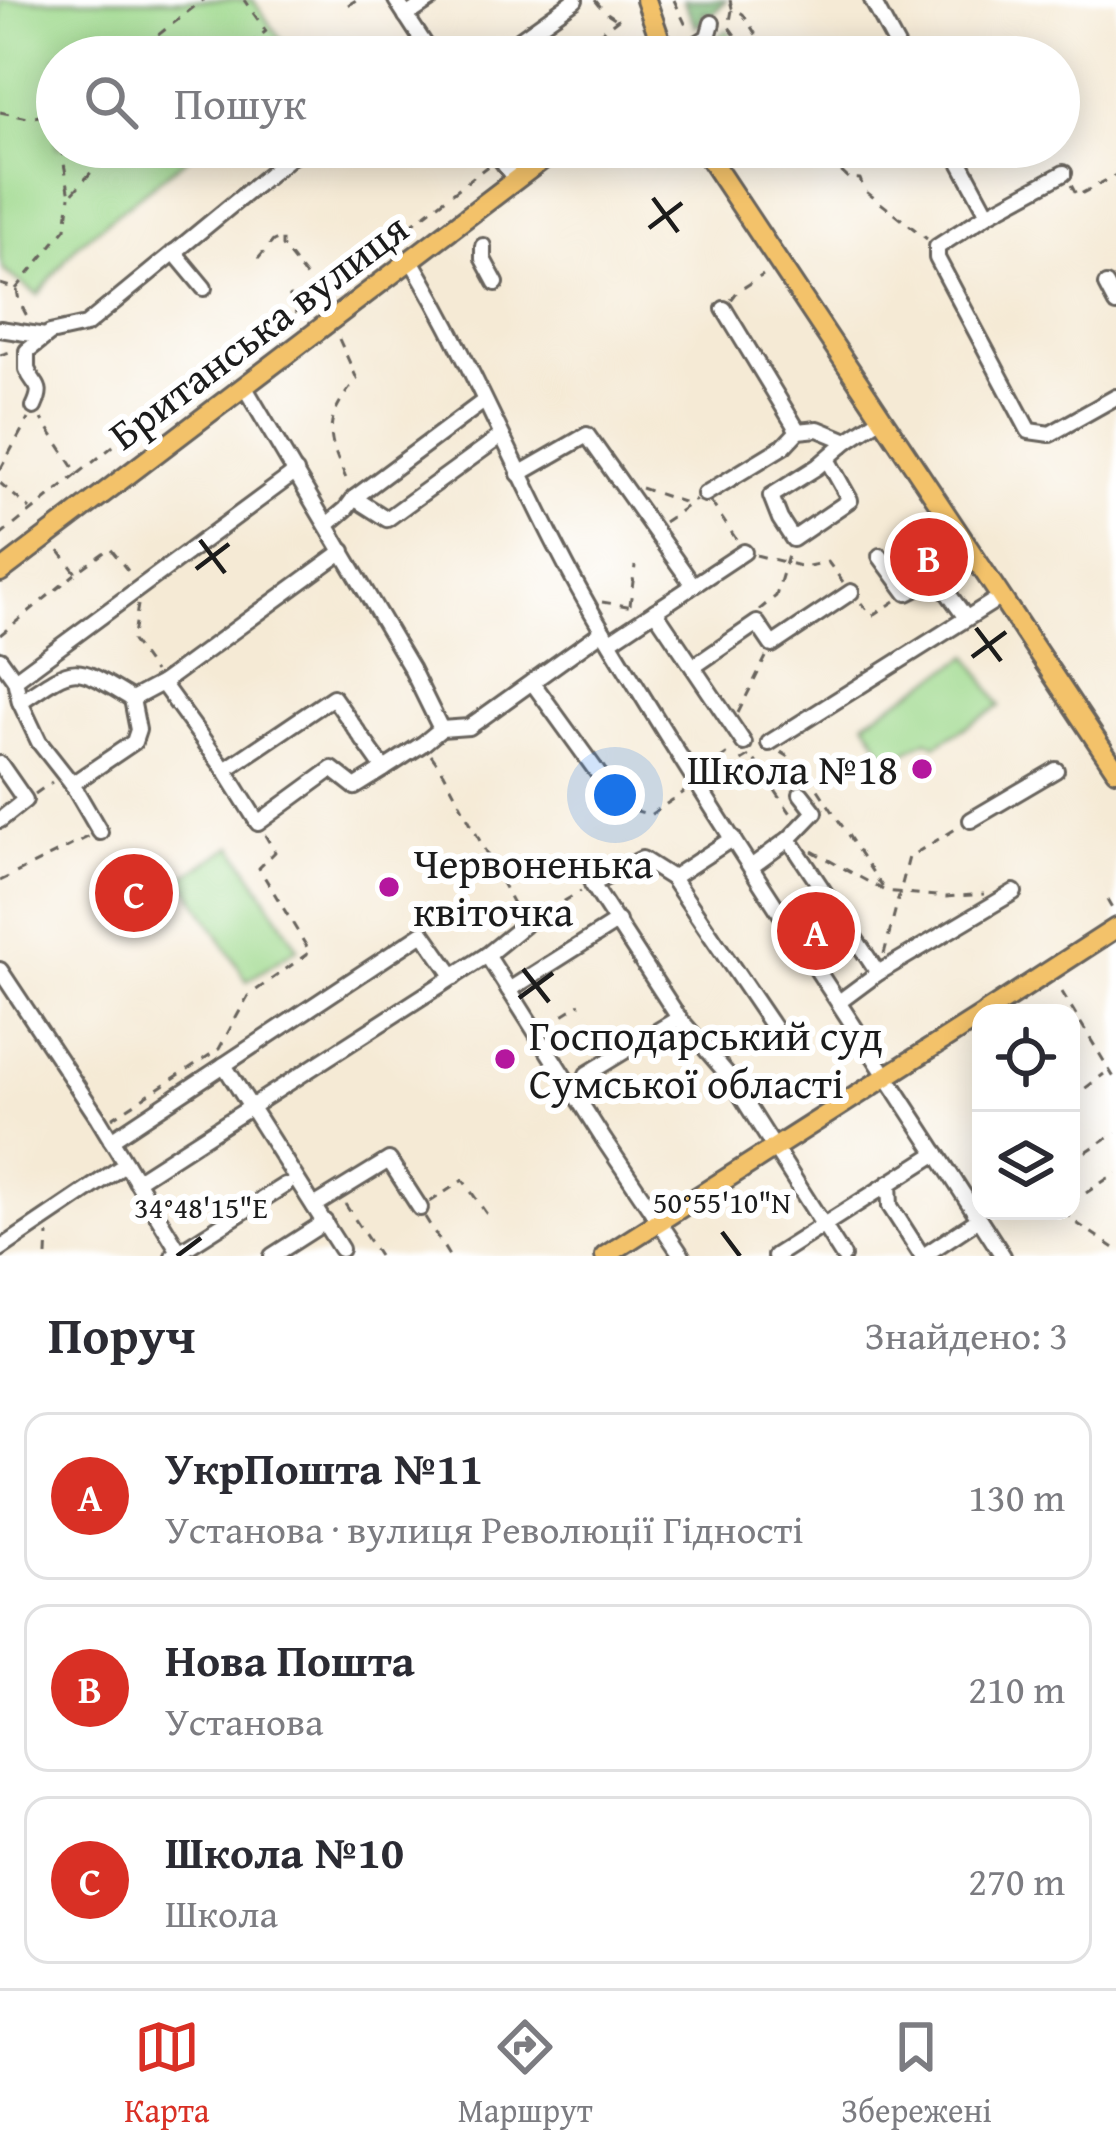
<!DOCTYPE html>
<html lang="uk">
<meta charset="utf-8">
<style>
:root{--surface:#fff;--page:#f2f2f3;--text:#2b2b33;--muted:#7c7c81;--line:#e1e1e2;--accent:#d93025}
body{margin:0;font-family:"Gentium Book Plus",serif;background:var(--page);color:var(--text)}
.controls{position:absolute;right:36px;bottom:36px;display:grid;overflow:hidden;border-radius:24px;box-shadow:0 6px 30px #0003}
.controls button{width:108px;height:108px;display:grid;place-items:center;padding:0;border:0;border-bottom:3px solid var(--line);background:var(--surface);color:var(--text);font:60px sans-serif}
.you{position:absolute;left:615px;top:795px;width:42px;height:42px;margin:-30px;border:9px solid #fff;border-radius:50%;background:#1a73e8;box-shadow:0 0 0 18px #1a73e833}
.badge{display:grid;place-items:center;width:78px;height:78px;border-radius:50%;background:var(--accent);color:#fff;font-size:39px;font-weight:700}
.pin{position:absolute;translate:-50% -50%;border:6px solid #fff;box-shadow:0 3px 12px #0006}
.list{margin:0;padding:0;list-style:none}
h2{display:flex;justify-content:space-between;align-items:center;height:156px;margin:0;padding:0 48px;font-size:51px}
h2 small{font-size:39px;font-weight:400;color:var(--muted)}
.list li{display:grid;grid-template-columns:78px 1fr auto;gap:36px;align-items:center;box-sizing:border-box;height:168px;margin:0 24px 24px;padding:0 24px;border:3px solid var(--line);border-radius:24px}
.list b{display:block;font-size:45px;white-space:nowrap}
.list p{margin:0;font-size:39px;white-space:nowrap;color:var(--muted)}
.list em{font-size:39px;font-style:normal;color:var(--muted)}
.icon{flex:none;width:66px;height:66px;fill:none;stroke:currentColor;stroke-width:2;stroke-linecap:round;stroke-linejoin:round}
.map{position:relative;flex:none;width:1116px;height:1256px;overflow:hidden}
.search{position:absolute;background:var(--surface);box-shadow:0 6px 30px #0003;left:36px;right:36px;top:36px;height:132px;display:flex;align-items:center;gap:30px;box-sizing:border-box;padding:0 42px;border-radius:66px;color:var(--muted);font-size:45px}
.sheet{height:732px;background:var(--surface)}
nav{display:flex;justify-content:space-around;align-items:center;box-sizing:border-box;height:168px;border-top:3px solid var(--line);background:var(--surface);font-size:33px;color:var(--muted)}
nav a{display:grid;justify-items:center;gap:6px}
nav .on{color:var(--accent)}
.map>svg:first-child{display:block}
</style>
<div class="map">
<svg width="1116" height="1256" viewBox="0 0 1116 1256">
<rect width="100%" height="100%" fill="#fff"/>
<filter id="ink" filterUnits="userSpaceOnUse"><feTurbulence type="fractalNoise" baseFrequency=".00833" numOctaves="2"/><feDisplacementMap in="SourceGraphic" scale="24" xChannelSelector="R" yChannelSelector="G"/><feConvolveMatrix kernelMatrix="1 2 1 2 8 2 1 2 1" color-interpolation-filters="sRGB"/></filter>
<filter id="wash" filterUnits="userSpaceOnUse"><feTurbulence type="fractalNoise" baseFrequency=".004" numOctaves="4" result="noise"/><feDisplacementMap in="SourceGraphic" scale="48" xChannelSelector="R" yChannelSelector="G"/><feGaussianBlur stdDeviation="2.7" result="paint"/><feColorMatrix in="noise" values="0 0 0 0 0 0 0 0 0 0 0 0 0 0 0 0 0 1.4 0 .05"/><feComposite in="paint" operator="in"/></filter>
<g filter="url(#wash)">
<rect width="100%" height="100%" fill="#f5ead5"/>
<g fill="#9fd98d" stroke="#5e7a54" stroke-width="3">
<polygon points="0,0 253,0 293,57 57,57 57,147 201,147 77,245 38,295 4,271 0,259"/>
<polygon points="728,30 741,49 739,57 706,57 705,43 716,46 719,36"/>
<polygon points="969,656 1000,706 936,745 927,740 889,761 865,721"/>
<polygon points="233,846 298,948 247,981 182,878"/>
</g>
<polygon fill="#7fb978" stroke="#4e6a4a" stroke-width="3" points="683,0 726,0 713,14 704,12 702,22 696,27"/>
</g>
<g filter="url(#ink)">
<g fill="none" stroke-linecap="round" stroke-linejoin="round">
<defs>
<g id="minor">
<polyline points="396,0 433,57"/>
<polyline points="872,0 903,57"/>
<polyline points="406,16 430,0"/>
<polyline points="495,57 575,0"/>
<polyline points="677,57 708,37 712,23"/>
<polyline points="492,147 516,181"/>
<polyline points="952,147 988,214"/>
<polyline points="1064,173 988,214 937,247 937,258 1029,431 1050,434 1116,397"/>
<polyline points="483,246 483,259 496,283"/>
<polyline points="174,252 204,288"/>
<path d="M411,260c72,121 121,253 193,373 127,211 266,415 399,623"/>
<polyline points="1106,285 1116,304"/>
<polyline points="724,309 798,431"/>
<polyline points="0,329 45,336"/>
<polyline points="244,386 411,668 441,729 424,743 384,769 333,697 225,770 162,683 343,551"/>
<path d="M34,407c11,-24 0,-19 -7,-38 0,-2 0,-16 0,-18l23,-18 36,-8 203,-167 19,-11"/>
<polyline points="827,459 850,500 793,539 780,519 771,496 817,467 847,441"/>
<polyline points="519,474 587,435 693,585"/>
<polyline points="705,494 784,446 798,431 818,429 847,441 880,419"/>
<polyline points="354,498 387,519 501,436"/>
<polyline points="327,525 346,509 354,498 484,401"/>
<polyline points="880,556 907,593 937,578 966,618"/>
<polyline points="655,611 744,743"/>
<polyline points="610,641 744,552"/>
<polyline points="0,659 15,680 20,702 39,742 72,784 100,832"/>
<polyline points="693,667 757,623 772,645 851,592"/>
<polyline points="15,680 296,472"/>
<polyline points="532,682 621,805"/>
<path d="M20,702c57,-39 53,-39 112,-3l30,-16"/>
<polyline points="441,729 469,727 603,631"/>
<polyline points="769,743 999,598"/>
<polyline points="0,764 25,800 0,820"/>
<polyline points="225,770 258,823 332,769 355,787 384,769"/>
<polyline points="72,784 134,742 138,730 132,699"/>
<polyline points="971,820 1056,770"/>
<polyline points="733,838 672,878 642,859 592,884 679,1018 728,1075 843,1256"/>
<polyline points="789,839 878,973"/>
<polyline points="751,867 789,839 815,812 801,794"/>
<polyline points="672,878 782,1040"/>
<polyline points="524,925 487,955 604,1140 682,1256"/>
<polyline points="0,970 98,1118 182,1256"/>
<polyline points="509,990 618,921"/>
<polyline points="839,1002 878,973 1014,892"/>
<polyline points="224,1065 341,1249"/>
<polyline points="587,1074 679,1018"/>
<polyline points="111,1140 423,933 454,977"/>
<polyline points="136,1181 487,955"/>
<polyline points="889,1183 890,1206 922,1256"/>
<polyline points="314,1206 389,1160 420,1208"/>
<polyline points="0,1249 126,1164"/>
<polyline points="173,1256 285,1185"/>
<polyline points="272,1256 325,1222"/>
<polyline points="775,1256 937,1153"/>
<polyline points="923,1256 979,1219"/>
</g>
<g id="major">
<polyline points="646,0 666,57"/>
<polyline points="702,147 1116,770"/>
<polyline points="0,572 559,147"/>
<polyline points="985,1013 1116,928"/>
<polyline points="605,1256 981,1016"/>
</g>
</defs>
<use href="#minor" stroke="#68645d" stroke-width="20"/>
<use href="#major" stroke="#68645d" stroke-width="24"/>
<g stroke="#68645d" stroke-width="3" stroke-dasharray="9 9" stroke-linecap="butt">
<polyline points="595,0 604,11 616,19"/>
<polyline points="674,0 689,32"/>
<polyline points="730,0 732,8 743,14 770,57"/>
<polyline points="348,5 356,0"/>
<polyline points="732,10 729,27 745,49 766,53 765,57"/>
<polyline points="157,39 170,55 184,57"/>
<polyline points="130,57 203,0"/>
<polyline points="235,57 266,31 244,0"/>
<polyline points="569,57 626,13"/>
<polyline points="0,112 28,118 57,113 57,116"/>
<polyline points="61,147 70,196 93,170 122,147"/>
<polyline points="80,147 86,154 96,155 106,147"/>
<polyline points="815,147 848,178 860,179 864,190 927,239"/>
<polyline points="1071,185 1077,196 1116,175"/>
<polyline points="258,259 273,241 282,237 282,246 318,292"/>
<polyline points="0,284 14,288"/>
<polyline points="16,289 66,228 70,196"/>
<polyline points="17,290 19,301 29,320"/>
<polyline points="289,295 298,307"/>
<polyline points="731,300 737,292 763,275"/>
<path d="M339,339l18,40c-36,43 -30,57 -9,104"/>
<polyline points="0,355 16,350"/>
<polyline points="152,417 159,425"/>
<polyline points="0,470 28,419"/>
<polyline points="78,474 151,416 336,283 489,165"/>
<polyline points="0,483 30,509"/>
<polyline points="641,488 689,504"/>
<polyline points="711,502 736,539"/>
<polyline points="664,522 696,500"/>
<polyline points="0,536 78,474 42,419"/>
<polyline points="59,551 76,573 110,548 132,576"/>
<polyline points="756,555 804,567 828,562 843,582"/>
<polyline points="602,602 634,607"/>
<polyline points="861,603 872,616 895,601"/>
<polyline points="138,605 132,641 154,672"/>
<polyline points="630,605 635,566"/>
<polyline points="759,610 776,596 789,552"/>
<polyline points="0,635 75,574"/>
<polyline points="738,713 766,657"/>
<polyline points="781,752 802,765 885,891"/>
<polyline points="431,755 444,773 519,915"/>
<polyline points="705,770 732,751"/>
<polyline points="711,780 751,755 794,818"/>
<polyline points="35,794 52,782"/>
<polyline points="634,810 650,815 684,792"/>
<polyline points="812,851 885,891 946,897 984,894"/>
<polyline points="0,881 90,836"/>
<polyline points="1107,900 1115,914"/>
<polyline points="533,920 581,891"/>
<polyline points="884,954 909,857 959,827"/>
<polyline points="1062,992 1116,1081"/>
<polyline points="548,1024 580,1004"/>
<polyline points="1071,1099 1104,1074"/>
<polyline points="112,1118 219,1049 248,996 310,952 259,868 275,852 265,835"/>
<polyline points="1071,1162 1116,1132"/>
<polyline points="430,1202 463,1180 488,1216"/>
<polyline points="1071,1203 1116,1173"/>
<polyline points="345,1204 379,1256"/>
<polyline points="1063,1211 1075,1222 1116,1249"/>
<polyline points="425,1217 449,1256"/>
<polyline points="47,1256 48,1234"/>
</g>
<use href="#minor" stroke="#fff" stroke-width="14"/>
<use href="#major" stroke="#f3c26a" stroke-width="18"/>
</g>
</g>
<path fill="none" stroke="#1c1c1c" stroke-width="4.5" d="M653,198l25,34M649,228l33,-25M200,540l25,33M196,569l33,-25M976,628l25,33M972,657l34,-25M523,969l26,33M519,998l34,-25M722,1232l18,24M177,1256l24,-18"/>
<g fill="#b5179e" stroke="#fff" stroke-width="4.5">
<circle cx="922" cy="769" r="12"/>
<circle cx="389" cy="887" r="12"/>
<circle cx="505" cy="1059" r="12"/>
</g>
<g text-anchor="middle" stroke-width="12" stroke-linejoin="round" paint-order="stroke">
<g font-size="42" fill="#1c1c1c" stroke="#fff">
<text transform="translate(258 331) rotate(-37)" y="15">Британська вулиця</text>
</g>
<g font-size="42" fill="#1c1c1c" stroke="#fff" text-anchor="start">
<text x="898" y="784" text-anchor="end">Школа №18</text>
<text x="413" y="878">Червоненька<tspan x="413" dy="48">квіточка</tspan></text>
<text x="529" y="1050">Господарський суд<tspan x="529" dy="48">Сумської області</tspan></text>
</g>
</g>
<g font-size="30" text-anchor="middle" fill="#1c1c1c" stroke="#fff" stroke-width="12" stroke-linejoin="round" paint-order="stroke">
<text x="722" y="1213">50°55'10"N</text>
<text x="201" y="1218">34°48'15"E</text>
</g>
</svg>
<div class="controls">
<button><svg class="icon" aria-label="locate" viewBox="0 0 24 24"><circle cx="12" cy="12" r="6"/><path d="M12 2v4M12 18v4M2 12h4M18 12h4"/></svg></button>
<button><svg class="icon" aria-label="layers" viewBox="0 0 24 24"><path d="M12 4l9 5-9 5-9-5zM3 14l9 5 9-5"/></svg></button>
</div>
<div class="you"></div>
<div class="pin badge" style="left:816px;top:931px">A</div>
<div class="pin badge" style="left:929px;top:557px">B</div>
<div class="pin badge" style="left:134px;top:893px">C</div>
<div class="search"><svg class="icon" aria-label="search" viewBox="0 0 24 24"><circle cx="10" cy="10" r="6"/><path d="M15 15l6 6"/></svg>Пошук</div>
</div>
<section class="sheet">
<h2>Поруч<small>Знайдено: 3</small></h2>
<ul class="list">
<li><span class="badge">A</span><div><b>УкрПошта №11</b><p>Установа · вулиця Революції Гідності</p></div><em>130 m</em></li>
<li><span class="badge">B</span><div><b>Нова Пошта</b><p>Установа</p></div><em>210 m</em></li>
<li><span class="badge">C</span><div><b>Школа №10</b><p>Школа</p></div><em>270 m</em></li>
</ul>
</section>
<nav>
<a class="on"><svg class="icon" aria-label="map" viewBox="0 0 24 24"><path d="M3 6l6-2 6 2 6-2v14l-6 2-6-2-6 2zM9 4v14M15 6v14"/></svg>Карта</a>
<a><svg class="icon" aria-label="directions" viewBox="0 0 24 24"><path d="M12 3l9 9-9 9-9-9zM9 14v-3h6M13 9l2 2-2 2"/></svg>Маршрут</a>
<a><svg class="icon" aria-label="saved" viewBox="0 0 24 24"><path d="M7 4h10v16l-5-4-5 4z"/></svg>Збережені</a>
</nav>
